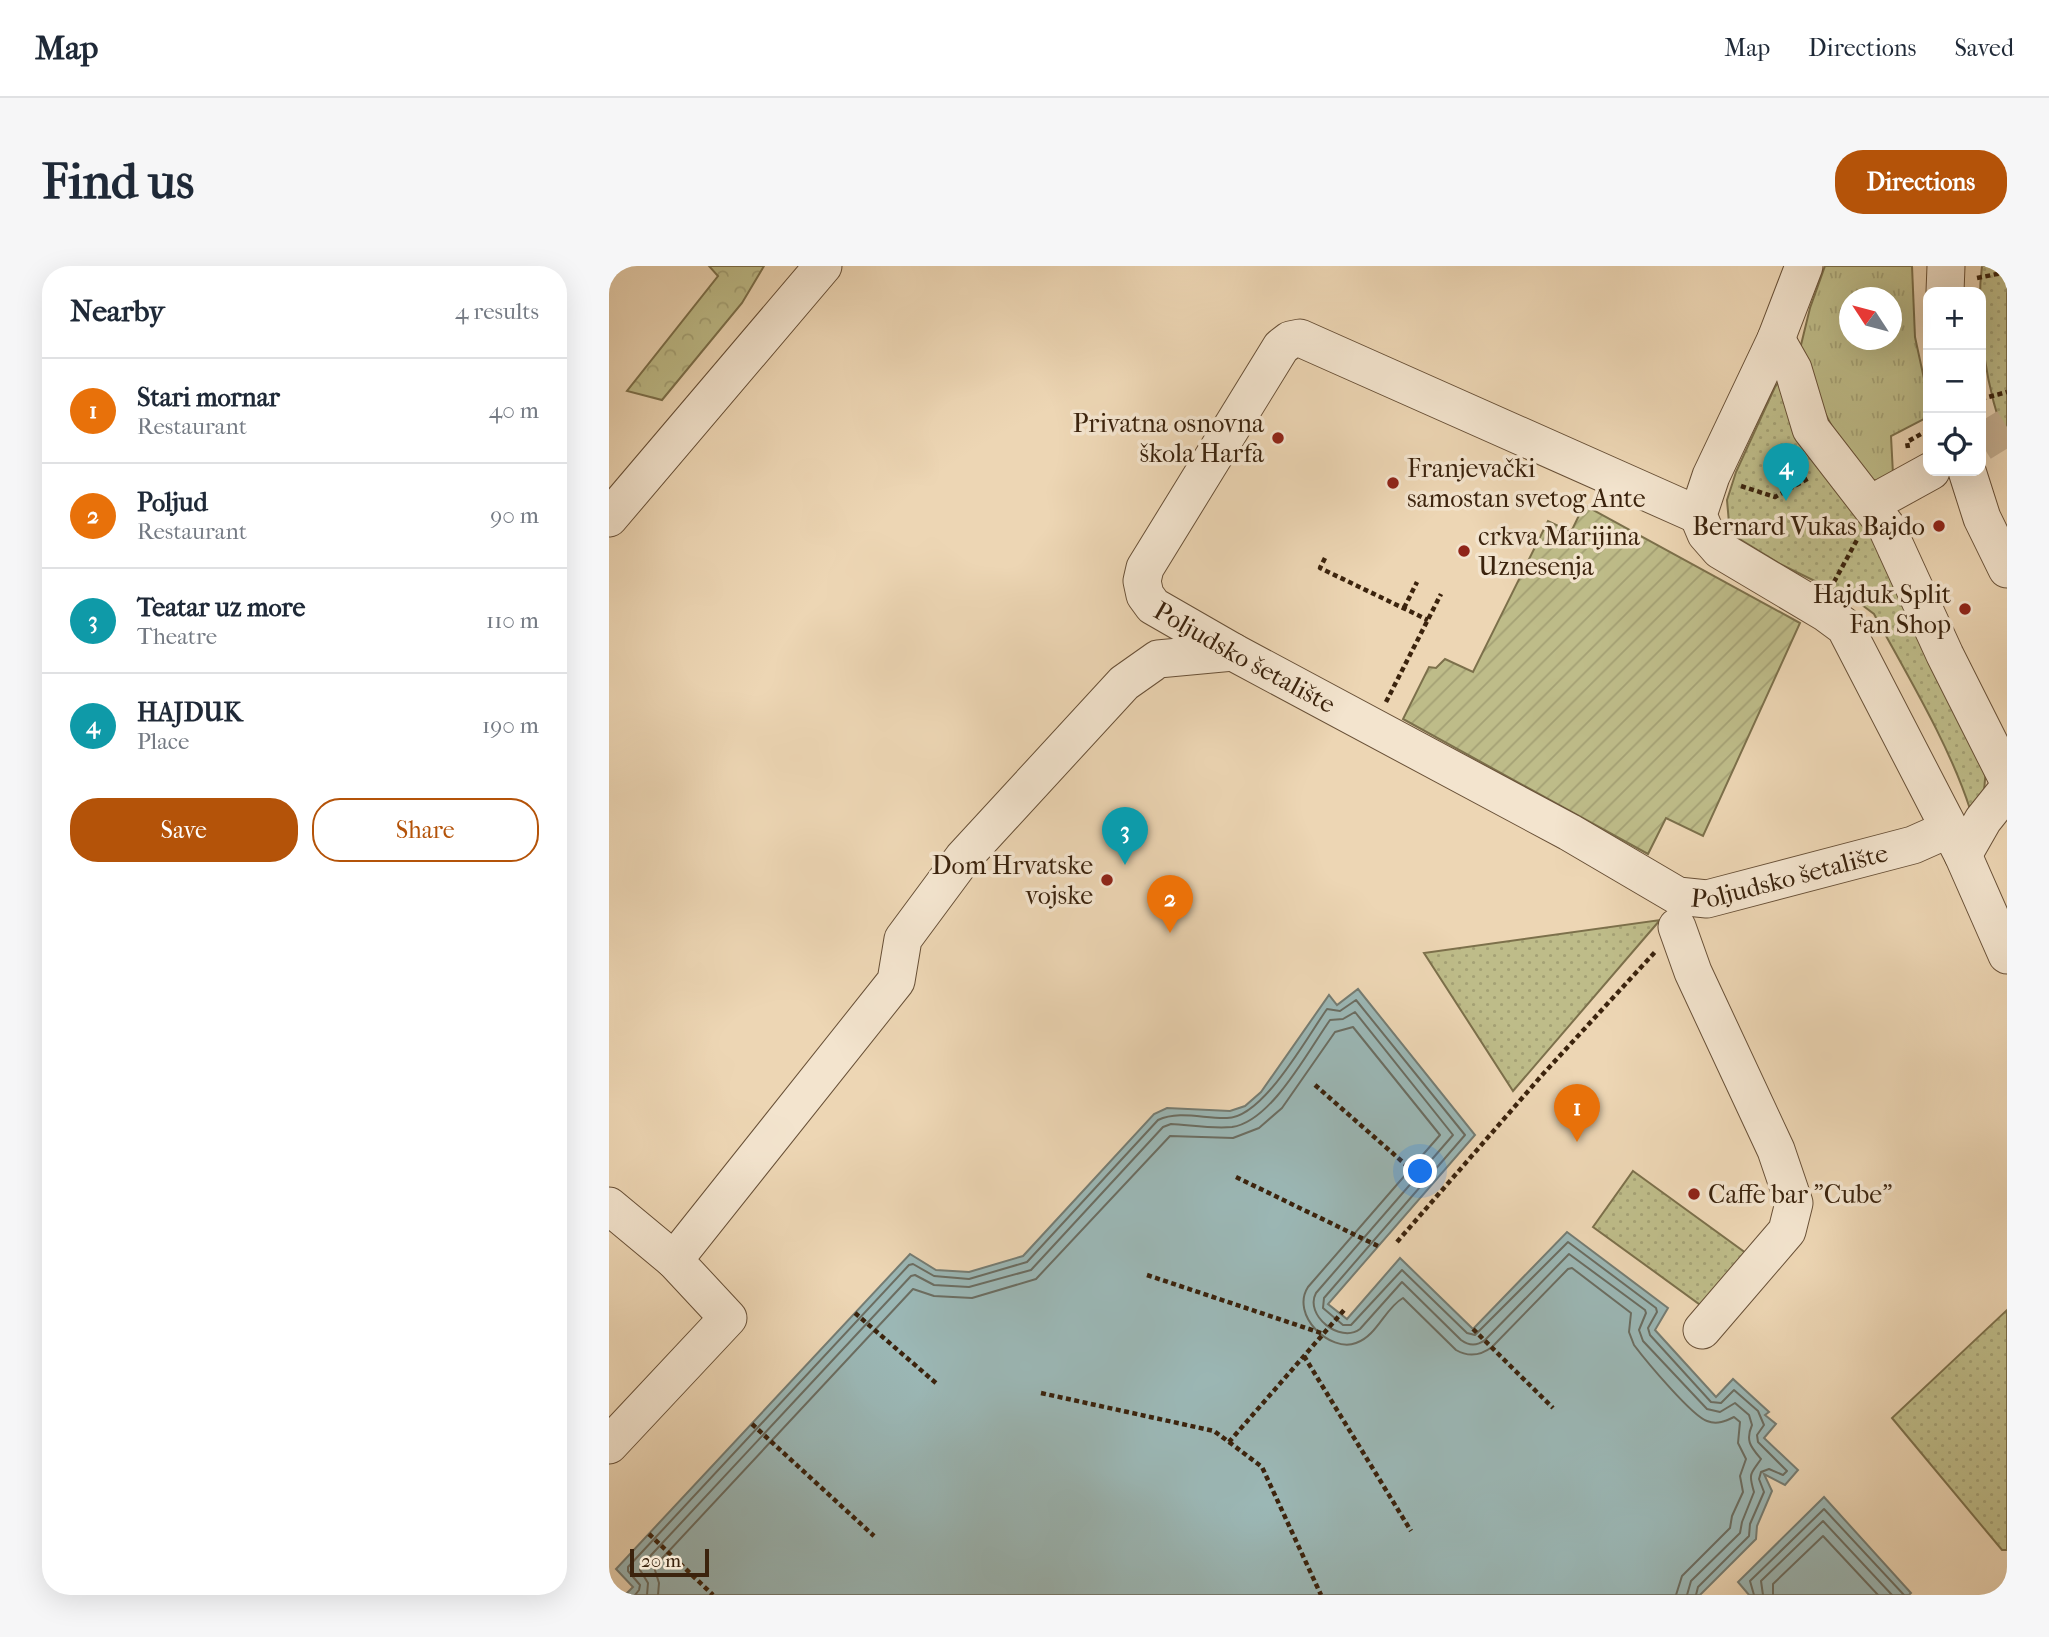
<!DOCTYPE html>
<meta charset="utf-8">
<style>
:root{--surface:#fff;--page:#f6f6f7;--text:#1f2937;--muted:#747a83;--line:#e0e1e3;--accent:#b45309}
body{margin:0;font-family:"IM FELL French Canon",serif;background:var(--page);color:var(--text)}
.controls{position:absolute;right:21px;top:21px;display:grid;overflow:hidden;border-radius:14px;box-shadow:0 7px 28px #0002}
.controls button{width:63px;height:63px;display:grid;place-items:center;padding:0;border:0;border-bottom:2px solid var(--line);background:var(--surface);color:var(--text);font:35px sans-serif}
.compass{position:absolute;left:1230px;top:21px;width:63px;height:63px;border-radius:50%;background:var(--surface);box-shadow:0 7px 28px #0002;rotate:306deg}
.scale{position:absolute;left:21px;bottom:18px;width:79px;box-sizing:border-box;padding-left:7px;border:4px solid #3b230d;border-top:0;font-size:19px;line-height:24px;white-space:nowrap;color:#3b230d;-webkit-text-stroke:5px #f3e4ce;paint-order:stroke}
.you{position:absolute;left:812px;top:906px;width:24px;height:24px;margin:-18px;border:5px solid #fff;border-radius:50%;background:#1a73e8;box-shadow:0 0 0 10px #1a73e833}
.badge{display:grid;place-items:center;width:46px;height:46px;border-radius:50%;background:var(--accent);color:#fff;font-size:23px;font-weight:700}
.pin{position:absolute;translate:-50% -58px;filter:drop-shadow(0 2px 4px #0008)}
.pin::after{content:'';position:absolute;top:37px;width:24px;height:21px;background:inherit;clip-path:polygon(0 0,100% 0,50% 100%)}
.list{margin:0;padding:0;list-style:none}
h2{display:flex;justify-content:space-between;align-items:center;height:91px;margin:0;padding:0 28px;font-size:30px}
h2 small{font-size:23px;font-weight:400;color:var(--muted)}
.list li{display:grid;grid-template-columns:46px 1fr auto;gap:21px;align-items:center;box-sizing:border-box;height:105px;padding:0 28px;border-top:2px solid var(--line)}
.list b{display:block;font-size:26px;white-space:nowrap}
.list p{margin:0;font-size:23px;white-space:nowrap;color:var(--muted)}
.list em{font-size:23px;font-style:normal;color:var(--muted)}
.actions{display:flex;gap:14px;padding:21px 28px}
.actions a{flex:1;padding:16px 0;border:2px solid var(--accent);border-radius:28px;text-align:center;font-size:24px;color:var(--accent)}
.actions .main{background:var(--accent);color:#fff}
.icon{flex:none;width:38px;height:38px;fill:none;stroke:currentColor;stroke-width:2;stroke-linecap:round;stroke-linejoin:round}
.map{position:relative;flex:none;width:1398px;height:1329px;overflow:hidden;border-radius:28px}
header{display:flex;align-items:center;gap:42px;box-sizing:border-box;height:98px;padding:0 35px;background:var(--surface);border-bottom:2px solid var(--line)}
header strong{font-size:33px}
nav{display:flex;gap:38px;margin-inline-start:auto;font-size:24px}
.intro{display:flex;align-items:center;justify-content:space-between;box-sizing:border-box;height:168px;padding:0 42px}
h1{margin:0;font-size:49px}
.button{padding:18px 32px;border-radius:28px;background:var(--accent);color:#fff;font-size:24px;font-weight:700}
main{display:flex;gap:42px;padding:0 42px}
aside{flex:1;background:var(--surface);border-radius:28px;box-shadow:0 7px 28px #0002}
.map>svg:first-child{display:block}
</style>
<header>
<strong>Map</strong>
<nav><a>Map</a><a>Directions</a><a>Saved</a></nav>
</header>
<div class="intro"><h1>Find us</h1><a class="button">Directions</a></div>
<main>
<aside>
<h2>Nearby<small>4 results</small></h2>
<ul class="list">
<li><span class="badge" style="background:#e8710a">1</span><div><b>Stari mornar</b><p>Restaurant</p></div><em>40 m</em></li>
<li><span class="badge" style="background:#e8710a">2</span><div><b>Poljud</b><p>Restaurant</p></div><em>90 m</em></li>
<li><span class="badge" style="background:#0f9aa8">3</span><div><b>Teatar uz more</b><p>Theatre</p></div><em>110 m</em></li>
<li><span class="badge" style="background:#0f9aa8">4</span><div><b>HAJDUK</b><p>Place</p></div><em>190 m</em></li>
</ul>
<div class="actions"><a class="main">Save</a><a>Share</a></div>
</aside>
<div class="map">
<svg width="1398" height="1329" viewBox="0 0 1398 1329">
<defs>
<pattern id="grass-dots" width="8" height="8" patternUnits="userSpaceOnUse" patternTransform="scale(1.75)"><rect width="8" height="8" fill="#bebc89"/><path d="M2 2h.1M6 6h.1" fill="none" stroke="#a4a175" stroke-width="1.8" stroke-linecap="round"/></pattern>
<pattern id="forest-crowns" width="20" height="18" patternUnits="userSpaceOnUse" patternTransform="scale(1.75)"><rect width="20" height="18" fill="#bebc89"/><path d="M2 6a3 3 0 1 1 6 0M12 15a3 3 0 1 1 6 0" fill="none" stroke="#a4a175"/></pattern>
<pattern id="park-tufts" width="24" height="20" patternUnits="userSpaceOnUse" patternTransform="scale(1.75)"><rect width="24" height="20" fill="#bebc89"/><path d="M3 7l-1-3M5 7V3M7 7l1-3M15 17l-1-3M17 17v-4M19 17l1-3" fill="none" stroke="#a4a175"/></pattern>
<pattern id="garden-furrows" width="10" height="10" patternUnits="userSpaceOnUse" patternTransform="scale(1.75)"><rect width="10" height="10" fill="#bebc89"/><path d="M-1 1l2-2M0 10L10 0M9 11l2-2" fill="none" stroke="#a4a175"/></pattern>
</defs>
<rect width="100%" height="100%" fill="#edd6b4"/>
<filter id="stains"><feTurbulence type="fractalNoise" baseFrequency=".00286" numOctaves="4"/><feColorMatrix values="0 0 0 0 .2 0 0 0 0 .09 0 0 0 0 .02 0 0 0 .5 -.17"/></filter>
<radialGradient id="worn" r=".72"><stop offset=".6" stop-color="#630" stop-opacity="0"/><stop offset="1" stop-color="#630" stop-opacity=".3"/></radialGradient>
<g fill="url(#grass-dots)" stroke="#7c704b" stroke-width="2">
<path d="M1373,0h25v178c-20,-52 -32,-123 -25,-178z"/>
<path d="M1174,110l90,153 113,239 -3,35 -13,6c-21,-65 -63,-134 -96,-195l-16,-12 -78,-38 -42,-26 -9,-15 -2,-23 9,-28 39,-85z"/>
<polygon points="1051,654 904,825 815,687"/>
<polygon points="1024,905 1141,990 1101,1046 984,961"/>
<polygon points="1398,1044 1398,1284 1393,1284 1283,1152"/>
</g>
<polygon fill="url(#forest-crowns)" stroke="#7c704b" stroke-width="2" points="100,0 155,0 133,37 53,134 18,125 109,10"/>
<path fill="url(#park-tufts)" stroke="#7c704b" stroke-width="2" fill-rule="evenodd" d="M1216,0h87l3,71 13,60v20l-37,19 2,38 -8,7 -14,-1 -34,-44 -27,-51 -10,-36 10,-41zM1240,32h42v42h-42z"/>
<polygon fill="url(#garden-furrows)" stroke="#7c704b" stroke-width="2" points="975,239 1191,357 1094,570 1057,552 1039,588 794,453 820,401 827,402 836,393 864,406 939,255 962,266"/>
<g fill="#9bb7b5" stroke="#757c72" stroke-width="2">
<polygon points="749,723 866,869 719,1038 738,1053 791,992 864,1063 958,966 1059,1042 1046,1064 1107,1131 1124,1113 1160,1146 1156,1149 1167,1158 1155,1172 1189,1204 1176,1219 1155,1208 1163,1225 1148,1260 1147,1273 1091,1329 16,1329 24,1321 7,1303 301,988 327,1004 360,1006 414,990 545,848 558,842 621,845 636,840 652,826 720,729 728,739"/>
<polygon points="1215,1231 1302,1327 1300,1329 1140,1329 1129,1316"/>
</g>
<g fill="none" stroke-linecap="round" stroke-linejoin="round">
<g stroke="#6b6d61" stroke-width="2">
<path d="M26,1329l4,-5 1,-5 -12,-14v-4l281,-302 4,-1 21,12 35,3 58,-17 131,-142c21,-10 47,-1 69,-2 36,0 80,-81 100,-109l13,2 16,-11 109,135 -141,163 -1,10 20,17h8l51,-55 65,63 8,2 93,-93 88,66 1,4 -9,16 2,7 61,67 10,1 13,-13 24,21 6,14 -7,10 1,7 29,29 -4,4 -14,-6 -8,3 -2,7 5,13 -14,32 -1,12 -51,51 -2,8"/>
<path d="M38,1329l1,-12 -8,-13v-3l271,-291 4,-1 19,10 35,2 62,-17 132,-143 8,-3c19,1 41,5 61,3 39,-5 76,-76 98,-107l13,-1 12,-7 98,123 -137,158c-12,22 24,51 44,36l42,-47 59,58c8,6 16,6 24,0l84,-86 76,56 1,3 -7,17 4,11 64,68 13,3 15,-9 14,12 3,10c-7,16 -1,22 9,34 -10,15 -13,13 -7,33l-12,30 -2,11 -49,48 -4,14"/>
<path d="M49,1329l1,-12 -5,-16 259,-278 21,7 38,2 64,-19 134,-143 63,2 26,-10 23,-20 53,-76 18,-5 87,108 -132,152c-18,28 22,66 48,56 21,-7 29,-35 47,-45l53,52c12,7 24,6 36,-3l76,-78 4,-1 59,45 -2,19 5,13c12,16 58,71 73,76 10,4 19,0 27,-4l6,5 -2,21 8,16 -6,17 3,16 -11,24 -2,12 -48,48 -6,19"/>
<polyline points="1145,1329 1141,1315 1215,1243 1295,1329"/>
<polyline points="1154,1329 1152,1315 1214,1255 1283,1329"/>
<polyline points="1164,1329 1164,1318 1214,1270 1269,1329"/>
</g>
<polyline stroke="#c9b293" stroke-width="37" stroke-dasharray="37 18" stroke-linecap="butt" points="1372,177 1398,161"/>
<defs>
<g id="minor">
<polyline points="1195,0 1167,73 1102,210 1089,249 1097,268 1111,284 1217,347 1236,361 1354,589 1398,689"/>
<polyline points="1336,26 1337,0"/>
<polyline points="1167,73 1184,103 1202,163 1277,260 1336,389 1398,512"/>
<polyline points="1358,205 1373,252 1398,303"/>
<polyline points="1262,238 1322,205"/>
<path id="s1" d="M1089,249l-398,-177 -10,2 -9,7 -136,221 -3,13 3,14 8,11 80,46 336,180 109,64 29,3 206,-54 36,-16"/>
<polyline points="0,252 214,0"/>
<polyline points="1354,589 1374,554 1398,524"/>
<polyline points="1068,661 1084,706 1167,884 1185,937 1178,965 1093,1064"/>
<polyline points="0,940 65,994"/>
<polyline points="0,1179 119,1052 65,994 287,715 294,673 354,592 515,417 549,393 624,386"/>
</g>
</defs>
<use href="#minor" stroke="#685037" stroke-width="39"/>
<g stroke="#3b230d" stroke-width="4.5" stroke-dasharray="5 3.5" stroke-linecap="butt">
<polyline points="1368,12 1398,6"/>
<polyline points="1372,133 1398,126"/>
<polyline points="1299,182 1298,176 1319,164"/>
<polyline points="1132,220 1166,231 1200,212"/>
<polyline points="716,292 711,302 819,354"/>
<polyline points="1225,316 1249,272"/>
<polyline points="795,342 808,316"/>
<polyline points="777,436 832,328"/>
<polyline points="706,819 821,920"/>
<polyline points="627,911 769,980"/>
<polyline points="788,976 934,808 1046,686"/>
<polyline points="538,1009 715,1068"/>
<polyline points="246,1047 328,1118"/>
<polyline points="864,1063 944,1142"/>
<polyline points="695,1090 802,1265"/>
<polyline points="432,1127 605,1165 620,1176 736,1043"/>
<polyline points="143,1158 265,1270"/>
<polyline points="620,1176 653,1201 712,1329"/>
<polyline points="40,1268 104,1329"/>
</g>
<use href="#minor" stroke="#f3e4ce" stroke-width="37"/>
</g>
<g fill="#8f2418" stroke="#f3e4ce" stroke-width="2.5">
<circle cx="669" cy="172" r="7"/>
<circle cx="784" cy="217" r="7"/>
<circle cx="1330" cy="260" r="7"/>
<circle cx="855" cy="285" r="7"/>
<circle cx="1356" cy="343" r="7"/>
<circle cx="498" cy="614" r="7"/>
<circle cx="1085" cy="928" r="7"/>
</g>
<g text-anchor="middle" stroke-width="7" stroke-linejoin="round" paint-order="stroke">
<g font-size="26" fill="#3b230d" stroke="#f3e4ce" text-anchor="end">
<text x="655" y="166">Privatna osnovna<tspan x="655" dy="30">škola Harfa</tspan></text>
<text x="798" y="211" text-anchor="start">Franjevački<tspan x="798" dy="30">samostan svetog Ante</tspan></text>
<text x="1316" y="269">Bernard Vukas Bajdo</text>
<text x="869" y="279" text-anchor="start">crkva Marijina<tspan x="869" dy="30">Uznesenja</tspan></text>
<text x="1342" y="337">Hajduk Split<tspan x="1342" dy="30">Fan Shop</tspan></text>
<text x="484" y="608">Dom Hrvatske<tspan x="484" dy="30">vojske</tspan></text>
<text x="1099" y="937" text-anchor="start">Caffe bar "Cube"</text>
</g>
<g font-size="26" fill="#3b230d" stroke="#f3e4ce">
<text dy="9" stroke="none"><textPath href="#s1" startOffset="863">Poljudsko šetalište</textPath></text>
<text dy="9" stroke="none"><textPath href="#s1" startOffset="1472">Poljudsko šetalište</textPath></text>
</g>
</g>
<rect width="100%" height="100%" filter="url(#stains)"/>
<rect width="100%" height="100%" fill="url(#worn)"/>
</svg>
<div class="controls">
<button>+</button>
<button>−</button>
<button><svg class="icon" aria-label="locate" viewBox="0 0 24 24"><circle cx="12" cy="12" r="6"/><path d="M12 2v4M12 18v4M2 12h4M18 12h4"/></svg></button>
</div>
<svg class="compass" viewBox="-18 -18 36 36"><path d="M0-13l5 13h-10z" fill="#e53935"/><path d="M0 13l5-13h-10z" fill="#747a83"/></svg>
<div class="scale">20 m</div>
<div class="you"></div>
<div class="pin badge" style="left:968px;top:876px;background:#e8710a">1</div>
<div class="pin badge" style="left:561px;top:667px;background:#e8710a">2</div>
<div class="pin badge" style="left:516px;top:599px;background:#0f9aa8">3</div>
<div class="pin badge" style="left:1177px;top:235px;background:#0f9aa8">4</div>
</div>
</main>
